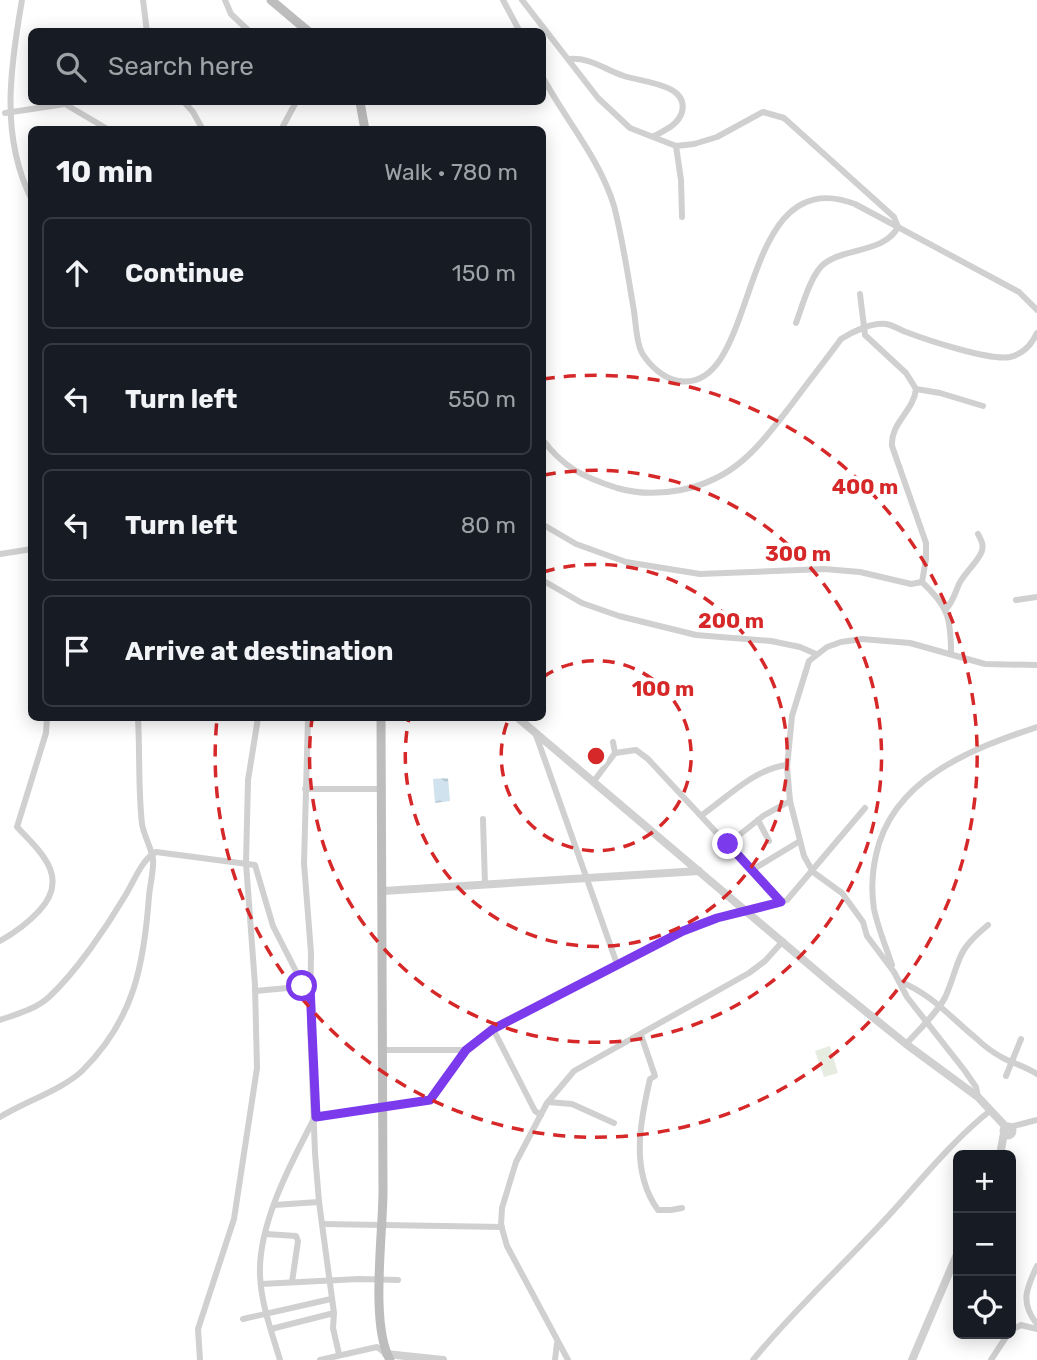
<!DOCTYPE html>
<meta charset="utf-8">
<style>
:root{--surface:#171b24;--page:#20242c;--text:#f1f3f6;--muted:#9ea1a6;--line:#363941}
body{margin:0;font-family:Rubik,sans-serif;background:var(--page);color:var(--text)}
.controls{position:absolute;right:21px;bottom:21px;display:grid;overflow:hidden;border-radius:10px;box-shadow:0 4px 18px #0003}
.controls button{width:63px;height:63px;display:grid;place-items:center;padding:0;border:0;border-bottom:2px solid var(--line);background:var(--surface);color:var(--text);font:35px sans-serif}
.stop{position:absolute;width:21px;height:21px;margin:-16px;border:5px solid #7c3aed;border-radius:50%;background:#fff}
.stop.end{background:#7c3aed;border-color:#fff;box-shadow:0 2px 7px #0008}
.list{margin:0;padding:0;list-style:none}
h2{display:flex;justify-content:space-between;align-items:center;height:91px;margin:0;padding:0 28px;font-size:30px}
h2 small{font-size:23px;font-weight:400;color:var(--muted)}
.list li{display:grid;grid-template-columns:46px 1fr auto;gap:21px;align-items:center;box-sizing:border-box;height:112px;margin:0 14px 14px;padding:0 14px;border:2px solid var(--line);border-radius:10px}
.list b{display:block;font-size:26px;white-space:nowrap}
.list em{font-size:23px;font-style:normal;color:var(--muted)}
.icon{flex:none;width:38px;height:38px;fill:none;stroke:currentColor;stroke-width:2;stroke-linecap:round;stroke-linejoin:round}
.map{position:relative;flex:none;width:1037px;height:1360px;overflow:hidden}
.search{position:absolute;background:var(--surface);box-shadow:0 4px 18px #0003;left:28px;top:28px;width:518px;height:77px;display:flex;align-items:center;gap:18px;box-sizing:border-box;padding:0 24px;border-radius:10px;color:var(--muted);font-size:26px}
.panel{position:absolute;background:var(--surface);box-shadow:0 4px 18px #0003;left:28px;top:126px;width:518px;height:595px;border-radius:10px}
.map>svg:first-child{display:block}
</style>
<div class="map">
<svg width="1037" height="1360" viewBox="0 0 1037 1360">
<defs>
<pattern id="water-ripples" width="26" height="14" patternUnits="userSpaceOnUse" patternTransform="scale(1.75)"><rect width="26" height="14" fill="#cfe2ee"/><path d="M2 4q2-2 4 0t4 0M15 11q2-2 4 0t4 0" fill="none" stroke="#b2c2cd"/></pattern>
</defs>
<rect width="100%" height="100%" fill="#fff"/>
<polygon fill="#e6ecdf" points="830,1046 838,1073 824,1077 815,1051"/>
<polygon fill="url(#water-ripples)" points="448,778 450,801 435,803 433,779"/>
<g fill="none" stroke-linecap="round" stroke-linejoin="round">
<g stroke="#d0d0d0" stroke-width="6">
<path d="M22,0c-12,68 -22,138 10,200"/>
<polyline points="143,0 147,32"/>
<polyline points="225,0 231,14 250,32"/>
<polyline points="503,0 520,32"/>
<path d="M522,0l76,98 32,30 46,18 18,-2 23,-7 46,-25 21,6 110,99 4,10c-14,26 -51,20 -73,36 -14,10 -23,44 -29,60"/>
<path d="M568,59c23,-2 35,10 56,17 18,6 65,8 58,36 -4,13 -17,18 -28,24"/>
<path d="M542,76c23,43 58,83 72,130 9,34 14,71 20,105 2,13 2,31 8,42 8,13 22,26 37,28 83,13 55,-223 176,-177l164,88 18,18"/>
<polyline points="184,102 193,112 203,130"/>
<polyline points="5,113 65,104 109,130"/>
<polyline points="281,130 296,102"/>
<polyline points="676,146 681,180 682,217"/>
<path d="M860,294l5,41 41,38 10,16c-2,22 -26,34 -24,57l34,97v16l-4,23"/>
<polyline points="916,389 940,393 983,406"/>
<path d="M542,439c22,29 41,38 75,49 21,6 43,6 64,2 55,-11 78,-44 111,-86 16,-22 33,-43 49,-65 11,-7 31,-17 45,-15 7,1 14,6 20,8 21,8 84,29 104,25 13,-3 22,-13 27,-24"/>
<polyline points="542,524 576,544 626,562 700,574 824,569 860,572 911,584 922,582"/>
<polyline points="0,554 32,549"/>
<polyline points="542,580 582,603 619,616 696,635 771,641 800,647 816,654"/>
<path d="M922,582c26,24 29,36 29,71"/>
<polyline points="1016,600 1037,597"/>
<path d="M946,609c7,-7 9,-16 13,-25 6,-12 19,-22 23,-33 2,-7 -1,-11 -4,-17"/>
<polyline points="308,718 304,863 311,953 310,1023 315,1153 319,1202 334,1313 333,1328 339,1354"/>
<polyline points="536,735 617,964"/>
<polyline points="615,753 636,750 648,759 781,902"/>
<polyline points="594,781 615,753 613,742"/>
<polyline points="305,789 382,789"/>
<path d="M702,815c26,-18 52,-46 85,-50"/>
<polyline points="483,819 485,885"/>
<polyline points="758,820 769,841"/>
<polyline points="728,844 763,816 790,801"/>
<polyline points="752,870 800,841"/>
<path d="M0,941c16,-9 27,-17 39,-30 31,-33 3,-58 -22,-84l29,-94 1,-15"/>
<path d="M892,965c-6,-18 -14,-37 -18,-56 -3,-19 -2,-36 2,-54 16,-76 95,-106 161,-128"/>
<path d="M899,981c34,14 51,36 78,58 7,7 17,14 26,19 12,6 23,9 34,16"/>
<polyline points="255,991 299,987 304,984"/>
<path d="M0,1020c17,-6 36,-11 49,-23 27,-25 57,-69 76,-101 9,-14 16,-36 31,-44l99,13 18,61 29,57 8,3"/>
<polyline points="493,1029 535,1111 541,1115"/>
<path d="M641,1035l14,41 -5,3c-10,43 -20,92 8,131h13l11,-2"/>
<path d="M906,1044c11,-12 36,-36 41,-51 14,-34 8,-41 41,-68"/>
<polyline points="382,1050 465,1050 493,1029 683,931 717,918 759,909 787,900 865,808"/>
<polyline points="1006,1076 1021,1039"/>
<polyline points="978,1097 976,1087 965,1071 907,997 894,972 867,936 863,922 842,893 813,872 804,856 790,801 787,767 792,716 809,661 827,647 841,642 862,639 910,643 985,664 1037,665"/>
<polyline points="548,1102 572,1104 614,1123"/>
<path d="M0,1117c24,-15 64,-28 83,-47 51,-51 61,-105 66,-174 1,-11 5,-26 4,-37 -2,-12 -9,-23 -11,-35 -4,-36 -2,-71 -4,-106"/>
<polyline points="1010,1127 1037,1120"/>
<polyline points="274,1205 319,1202"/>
<polyline points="322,1224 502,1227"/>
<polyline points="266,1234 296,1236 298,1241 292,1282"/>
<path d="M1037,1266c-11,23 -17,37 0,58"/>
<polyline points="261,1284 359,1279 398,1280"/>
<polyline points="243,1319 331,1299"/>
<polyline points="271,1329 334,1313"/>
<polyline points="1011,1330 1021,1325 1037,1329"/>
<polyline points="200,1360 198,1329 234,1219 257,1068 255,985 246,863 248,780 258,718"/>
<path d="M280,1360c-8,-27 -19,-56 -20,-85 -2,-52 32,-114 55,-158l115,-17 35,-50"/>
<polyline points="320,1360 377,1347 386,1354"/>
<polyline points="555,1360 557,1343"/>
<polyline points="568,1360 507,1246 501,1225 502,1208 516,1162 547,1103 574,1071 749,973 765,961 783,941"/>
<path d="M753,1360c39,-48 84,-89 126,-134 37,-39 69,-82 112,-116"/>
<polyline points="991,1360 1008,1334"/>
</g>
<g stroke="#d0d0d0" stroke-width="8">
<polyline points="518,718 833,985 906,1044 978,1097 1006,1127"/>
<polyline points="383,891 699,871"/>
<circle cx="1008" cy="1131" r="4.5"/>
<polyline points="1000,1155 1004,1133"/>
<polyline points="386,1354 443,1360"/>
<polyline points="912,1360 958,1252"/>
</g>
<g stroke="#bdbdbd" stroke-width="9">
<polyline points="271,0 309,32"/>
<polyline points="360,102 365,130"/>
<path d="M381,718c2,157 2,315 2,473 0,44 -13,133 7,169"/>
</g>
</g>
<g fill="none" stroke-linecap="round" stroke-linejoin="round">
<polyline stroke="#7c3aed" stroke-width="9" points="302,986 304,984 310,986 316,1117 430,1100 466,1050 493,1029 683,931 717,918 781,902 728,844"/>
</g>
<g fill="none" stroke="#d62828" stroke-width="3.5" stroke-dasharray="12 9">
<path d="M543 677A95 95 0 1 1 509 718"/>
<path d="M543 572A191 191 0 1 1 409 718"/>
<path d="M544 475A286 286 0 1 1 312 719"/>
<path d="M543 379A381 381 0 1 1 217 719"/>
</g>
<circle cx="596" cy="756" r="10" fill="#d62828" stroke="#fff" stroke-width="3.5"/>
<g font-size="21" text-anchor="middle" font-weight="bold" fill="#d62828" stroke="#fff" stroke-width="7" stroke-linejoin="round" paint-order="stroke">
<text x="865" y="494">400 m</text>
<text x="798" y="561">300 m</text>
<text x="731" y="628">200 m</text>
<text x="663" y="696">100 m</text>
</g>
</svg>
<div class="controls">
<button>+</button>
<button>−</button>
<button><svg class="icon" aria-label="locate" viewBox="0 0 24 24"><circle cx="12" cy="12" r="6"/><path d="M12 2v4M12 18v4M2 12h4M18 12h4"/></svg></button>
</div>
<div class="stop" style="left:302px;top:986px"></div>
<div class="stop end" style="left:728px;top:844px"></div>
<div class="search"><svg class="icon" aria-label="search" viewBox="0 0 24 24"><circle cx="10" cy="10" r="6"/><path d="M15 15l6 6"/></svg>Search here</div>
<section class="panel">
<h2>10 min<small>Walk · 780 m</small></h2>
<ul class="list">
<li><svg class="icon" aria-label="ahead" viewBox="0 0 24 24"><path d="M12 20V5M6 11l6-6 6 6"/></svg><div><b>Continue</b></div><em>150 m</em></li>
<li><svg class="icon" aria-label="left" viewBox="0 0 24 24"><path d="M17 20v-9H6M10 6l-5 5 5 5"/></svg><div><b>Turn left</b></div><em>550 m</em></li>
<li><svg class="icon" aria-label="left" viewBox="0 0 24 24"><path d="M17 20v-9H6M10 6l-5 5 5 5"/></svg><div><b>Turn left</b></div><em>80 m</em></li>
<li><svg class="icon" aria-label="arrive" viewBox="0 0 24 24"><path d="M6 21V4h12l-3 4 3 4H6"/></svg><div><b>Arrive at destination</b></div></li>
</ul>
</section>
</div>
